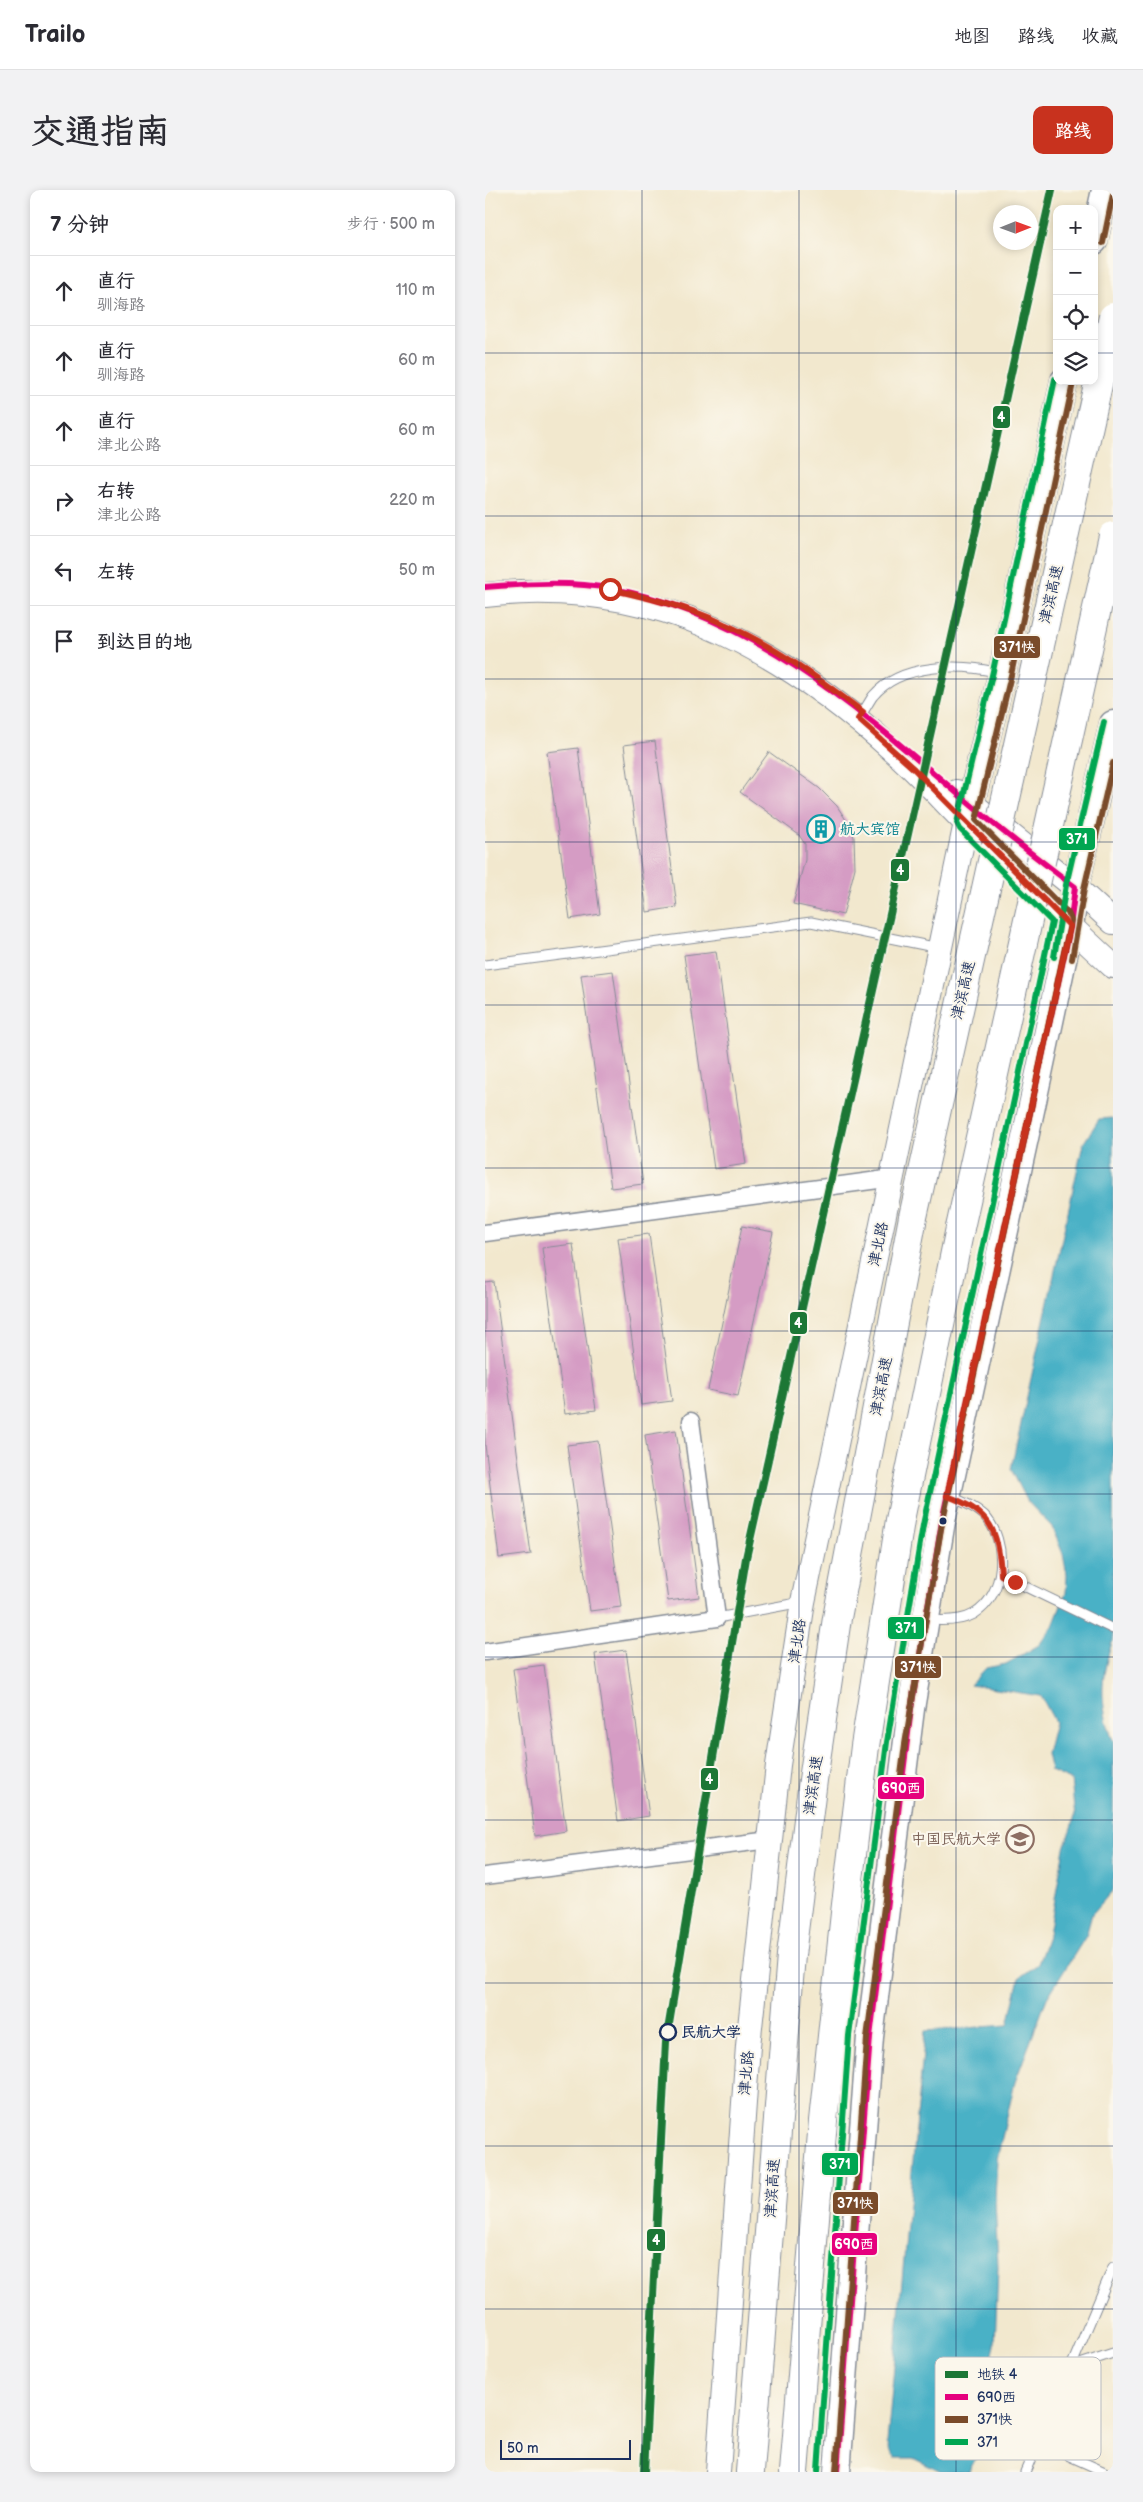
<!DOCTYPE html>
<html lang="zh">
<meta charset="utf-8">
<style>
:root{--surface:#fff;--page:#f2f2f3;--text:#2b2b33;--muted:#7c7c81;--line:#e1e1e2;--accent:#c8321e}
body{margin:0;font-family:"Balsamiq Sans","LXGW WenKai TC",sans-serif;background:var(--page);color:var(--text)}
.controls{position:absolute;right:15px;top:15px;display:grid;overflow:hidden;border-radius:10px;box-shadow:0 2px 8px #0003}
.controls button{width:45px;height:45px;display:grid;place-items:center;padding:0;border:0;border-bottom:1px solid var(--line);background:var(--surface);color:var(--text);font:25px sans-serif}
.compass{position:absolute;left:508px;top:15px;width:45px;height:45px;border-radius:50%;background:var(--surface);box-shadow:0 2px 8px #0003;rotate:89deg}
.scale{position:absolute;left:15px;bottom:12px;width:131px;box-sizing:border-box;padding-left:5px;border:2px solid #1b2f5e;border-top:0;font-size:14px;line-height:18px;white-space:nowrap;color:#1b2f5e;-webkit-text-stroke:4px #fbf7ec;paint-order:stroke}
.stop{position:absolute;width:15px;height:15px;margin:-11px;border:4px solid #c8321e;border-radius:50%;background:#fff}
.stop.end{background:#c8321e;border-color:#fff;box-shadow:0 1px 5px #0008}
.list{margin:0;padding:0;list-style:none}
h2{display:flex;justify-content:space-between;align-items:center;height:65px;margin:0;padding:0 20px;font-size:21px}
h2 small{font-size:16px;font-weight:400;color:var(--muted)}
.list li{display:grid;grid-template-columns:32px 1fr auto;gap:15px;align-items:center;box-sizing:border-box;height:70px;padding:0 20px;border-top:1px solid var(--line)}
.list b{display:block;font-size:19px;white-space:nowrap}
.list p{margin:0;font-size:16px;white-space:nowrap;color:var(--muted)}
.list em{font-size:16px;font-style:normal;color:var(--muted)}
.icon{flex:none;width:28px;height:28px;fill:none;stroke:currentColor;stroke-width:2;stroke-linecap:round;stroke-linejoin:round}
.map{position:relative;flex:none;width:628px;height:2282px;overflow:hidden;border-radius:10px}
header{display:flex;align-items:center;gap:30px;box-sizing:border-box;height:70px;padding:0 25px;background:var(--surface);border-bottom:1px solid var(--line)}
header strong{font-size:24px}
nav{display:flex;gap:28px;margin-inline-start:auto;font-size:18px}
.intro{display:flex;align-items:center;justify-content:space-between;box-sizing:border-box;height:120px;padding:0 30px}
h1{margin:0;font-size:35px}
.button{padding:12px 22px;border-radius:10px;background:var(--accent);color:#fff;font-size:18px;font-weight:700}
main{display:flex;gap:30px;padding:0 30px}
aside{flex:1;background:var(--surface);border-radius:10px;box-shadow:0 2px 8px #0003}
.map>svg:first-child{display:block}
</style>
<header>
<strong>Trailo</strong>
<nav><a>地图</a><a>路线</a><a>收藏</a></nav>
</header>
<div class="intro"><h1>交通指南</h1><a class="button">路线</a></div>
<main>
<aside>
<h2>7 分钟<small>步行 · 500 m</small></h2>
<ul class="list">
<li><svg class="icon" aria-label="ahead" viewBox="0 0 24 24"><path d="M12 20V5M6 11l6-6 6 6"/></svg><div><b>直行</b><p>驯海路</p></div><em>110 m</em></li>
<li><svg class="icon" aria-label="ahead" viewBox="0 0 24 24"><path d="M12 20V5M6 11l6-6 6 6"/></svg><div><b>直行</b><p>驯海路</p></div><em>60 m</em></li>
<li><svg class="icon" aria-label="ahead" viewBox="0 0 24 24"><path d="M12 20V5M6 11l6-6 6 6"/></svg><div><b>直行</b><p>津北公路</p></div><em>60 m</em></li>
<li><svg class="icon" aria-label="right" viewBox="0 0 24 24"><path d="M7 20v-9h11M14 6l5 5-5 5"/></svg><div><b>右转</b><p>津北公路</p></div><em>220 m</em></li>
<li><svg class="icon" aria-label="left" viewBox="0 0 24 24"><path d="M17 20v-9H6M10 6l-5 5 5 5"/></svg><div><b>左转</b></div><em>50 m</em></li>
<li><svg class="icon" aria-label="arrive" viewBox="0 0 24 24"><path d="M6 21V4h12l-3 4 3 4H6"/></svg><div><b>到达目的地</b></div></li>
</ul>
</aside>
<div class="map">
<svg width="628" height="2282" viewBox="0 0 628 2282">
<rect width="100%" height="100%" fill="#fbf7ec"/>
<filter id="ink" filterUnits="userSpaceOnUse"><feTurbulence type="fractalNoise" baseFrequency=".02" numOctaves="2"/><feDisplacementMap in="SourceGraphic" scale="10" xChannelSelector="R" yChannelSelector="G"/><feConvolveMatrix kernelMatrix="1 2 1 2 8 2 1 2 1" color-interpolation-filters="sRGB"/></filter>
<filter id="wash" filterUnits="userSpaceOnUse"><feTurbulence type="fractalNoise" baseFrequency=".0096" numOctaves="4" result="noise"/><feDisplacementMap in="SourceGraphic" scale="20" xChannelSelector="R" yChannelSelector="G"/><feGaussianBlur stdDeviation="1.12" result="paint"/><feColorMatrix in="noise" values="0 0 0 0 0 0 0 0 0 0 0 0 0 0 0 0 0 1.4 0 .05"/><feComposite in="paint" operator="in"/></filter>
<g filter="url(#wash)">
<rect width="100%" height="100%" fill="#f2e8ce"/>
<path fill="#48b1c6" stroke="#327092" d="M628,928v522c-13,37 -14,63 0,101v149l-21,24 -6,22 -39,62 -32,84 -18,77 -2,41 3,67 -3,78 -8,35 7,27 1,29 -24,29 -2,7h-28l-28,-14h-19l-7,-15 38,-412 83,-6 11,-47 19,-14 11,-30 15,-86 11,-32 -4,-36 -20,-9 -4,-17 8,-32 -14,-26 -71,-11 16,-17 20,-4 33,-19 14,-19 13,-33 1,-18 -4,-21 -11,-27 -24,-25 -17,-33 72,-325 16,-25z"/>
<g id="blocks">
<g fill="#d59cc4">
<polygon points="170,551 192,717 162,722 139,555"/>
<polygon points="93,558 115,724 85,729 62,562"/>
<polygon points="284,562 334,598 352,616 363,633 369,647 370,678 358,725 308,714 320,670 320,654 314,645 255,602"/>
<polygon points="231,761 261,974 229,979 199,765"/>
<polygon points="128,781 158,994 126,998 96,785"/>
<polygon points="257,1036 288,1042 253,1206 223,1200"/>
<polygon points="164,1044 187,1211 156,1215 133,1048"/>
<polygon points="88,1054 111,1220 80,1224 57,1058"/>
<polygon points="9,1092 46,1364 14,1368 0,1255 0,1093"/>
<polygon points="191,1240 214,1407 183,1411 160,1245"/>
<polygon points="113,1251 136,1417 105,1421 82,1255"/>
<polygon points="141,1460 164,1626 133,1631 110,1464"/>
<polygon points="59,1475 81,1641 50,1646 28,1479"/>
</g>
</g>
</g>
<g filter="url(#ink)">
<use href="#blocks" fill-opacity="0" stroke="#868c96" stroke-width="1"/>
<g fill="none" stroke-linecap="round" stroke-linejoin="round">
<defs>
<g id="lane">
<path d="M373,529c6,-7 10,-16 15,-23 28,-33 88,-33 126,-23"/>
<polyline points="0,775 326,732 454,758"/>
<polyline points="516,1385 628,1439"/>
<polyline points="232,1428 317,1412"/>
<path d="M444,1430c14,1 33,1 45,-6 32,-19 35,-73 10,-99 -9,-8 -22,-14 -34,-18"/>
<polyline points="586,2177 628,2077"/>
<polyline points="553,2252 620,2282"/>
<polyline points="540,2282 586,2177 628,2163"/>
</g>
<g id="street">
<polyline points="0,1043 408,988"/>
<polyline points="0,1462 232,1428 206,1231"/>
<polyline points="0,1686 285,1650"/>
</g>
<g id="secondary">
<path d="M0,405c164,-19 292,49 410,157 26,23 49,49 73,73 48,48 95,96 145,141"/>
<polyline points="472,602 590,697 628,732"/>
<polyline points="233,2282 263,1856 293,1575 318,1412 481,633"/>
</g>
<g id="primary">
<polyline points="609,51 620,0"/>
<polyline points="481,633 517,483 579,191"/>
<polyline points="352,2282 385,1847 426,1519 457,1331 553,888 585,737 590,697 628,534"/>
</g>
<g id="highway">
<polyline points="265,2282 306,1765 328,1590 352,1428 428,1027"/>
<polyline points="309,2282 338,1931 360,1723 380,1556 415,1330 475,1038"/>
</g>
</defs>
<use href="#lane" stroke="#868c96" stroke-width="11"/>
<use href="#street" stroke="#868c96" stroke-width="19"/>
<use href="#secondary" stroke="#868c96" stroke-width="26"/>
<use href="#primary" stroke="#868c96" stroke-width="29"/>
<use href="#highway" stroke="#868c96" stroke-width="30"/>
<use href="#lane" stroke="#fff" stroke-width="9"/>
<use href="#street" stroke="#fff" stroke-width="16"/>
<use href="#secondary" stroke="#fff" stroke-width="24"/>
<use href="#primary" stroke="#fff" stroke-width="26"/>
<use href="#highway" stroke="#fff" stroke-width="28"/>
<defs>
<g id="highway-bridge">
<polyline points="428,1027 628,127"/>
<polyline points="475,1038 628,346"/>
</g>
</defs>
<use href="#highway-bridge" stroke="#868c96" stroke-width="30" stroke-linecap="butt"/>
<use href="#highway-bridge" stroke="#fff" stroke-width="28"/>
<defs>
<path id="bus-1" d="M0,397c43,-3 86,-6 128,2 143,27 251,125 358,216 34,29 69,55 104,82l-5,40 -128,594 -31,188 -41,328 -33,435"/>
<g id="bus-2">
<polyline points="618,53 628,4"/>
<polyline points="587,769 599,699 628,573"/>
<polyline points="351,2282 382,1848 420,1554 456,1339 586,730 583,723 491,630 526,485 588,193"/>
</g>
<g id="bus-3">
<polyline points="569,767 581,695 619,532"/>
<polyline points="333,2281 364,1846 402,1552 438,1335 567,732 475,639 472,633 508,481 570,189"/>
</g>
</defs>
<use href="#bus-1" stroke="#fbf7ec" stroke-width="10"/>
<use href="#bus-2" stroke="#fbf7ec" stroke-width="10"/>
<use href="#bus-3" stroke="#fbf7ec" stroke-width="10"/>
<use href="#bus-1" stroke="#e5007d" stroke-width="6"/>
<use href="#bus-2" stroke="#7a4b2a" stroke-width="6"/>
<use href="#bus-3" stroke="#00a651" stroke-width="6"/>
<defs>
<polyline id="metro-1" points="159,2282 181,1852 261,1368 567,0"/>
</defs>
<use href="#metro-1" stroke="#fbf7ec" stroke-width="11"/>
<use href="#metro-1" stroke="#1c7736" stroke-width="8"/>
</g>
</g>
<g fill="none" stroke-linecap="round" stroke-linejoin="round" filter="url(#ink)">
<path stroke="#c8321e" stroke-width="6" d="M125,399c39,9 78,18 114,35 51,22 95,55 139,88l-5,7 56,50 156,157 -123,570c44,15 52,36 54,79l14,7"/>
</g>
<path fill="none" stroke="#1b2f5e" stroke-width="1" stroke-opacity="0.55" d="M157,0v2282M314,0v2282M471,0v2282M0,163h572M609,163h19M0,326h628M0,489h628M0,652h628M0,815h628M0,978h628M0,1141h628M0,1304h628M0,1467h628M0,1630h628M0,1793h628M0,1956h628M0,2119h628"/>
<defs>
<symbol id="building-ring" viewBox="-11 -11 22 22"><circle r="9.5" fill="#fbf7ec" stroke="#0f9aa8" stroke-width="1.5"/><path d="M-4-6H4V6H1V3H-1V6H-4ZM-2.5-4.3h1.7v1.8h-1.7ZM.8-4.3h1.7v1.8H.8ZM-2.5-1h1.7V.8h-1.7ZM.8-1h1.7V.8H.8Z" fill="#0f9aa8"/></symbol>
<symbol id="university-ring" viewBox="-11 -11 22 22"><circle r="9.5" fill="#fbf7ec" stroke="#8d6e63" stroke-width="1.5"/><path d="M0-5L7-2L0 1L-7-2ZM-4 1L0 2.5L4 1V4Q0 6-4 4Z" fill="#8d6e63"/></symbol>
</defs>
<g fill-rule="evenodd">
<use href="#building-ring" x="320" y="623" width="32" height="32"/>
<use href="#university-ring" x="519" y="1633" width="32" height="32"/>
</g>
<circle fill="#1b2f5e" stroke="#fbf7ec" stroke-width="2" cx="458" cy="1331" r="4.5"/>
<circle fill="#fbf7ec" stroke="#1b2f5e" stroke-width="2.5" cx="183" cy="1842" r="8"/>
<g text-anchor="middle" stroke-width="4" stroke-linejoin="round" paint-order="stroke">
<g font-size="15" fill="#1b2f5e" stroke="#fbf7ec">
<text transform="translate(566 404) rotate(-77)" y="5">津滨高速</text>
<text transform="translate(478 800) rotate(-77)" y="5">津滨高速</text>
<text transform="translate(393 1054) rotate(-78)" y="5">津北路</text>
<text transform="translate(396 1196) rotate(-79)" y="5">津滨高速</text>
<text transform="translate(312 1451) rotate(-82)" y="5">津北路</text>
<text transform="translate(328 1595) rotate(-82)" y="5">津滨高速</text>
<text transform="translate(261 1883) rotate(-85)" y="5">津北路</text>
<text transform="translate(287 1998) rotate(-86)" y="5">津滨高速</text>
</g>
<g font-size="15" fill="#0d838f" stroke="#fbf7ec" text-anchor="start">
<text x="355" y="644">航大宾馆</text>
</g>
<g font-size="15" fill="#785e54" stroke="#fbf7ec" text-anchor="end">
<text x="516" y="1654">中国民航大学</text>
</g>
<g font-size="15" font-weight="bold" fill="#1b2f5e" stroke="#fbf7ec" text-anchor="start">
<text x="196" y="1847">民航大学</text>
</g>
</g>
<rect x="450" y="2167" width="166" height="103" rx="8" fill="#fbf7ec" stroke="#b8bbc1" stroke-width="1"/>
<rect x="460" y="2181" width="23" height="7" fill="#1c7736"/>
<rect x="460" y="2204" width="23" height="6" fill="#e5007d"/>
<rect x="460" y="2226" width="23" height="7" fill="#7a4b2a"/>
<rect x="460" y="2249" width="23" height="6" fill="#00a651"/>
<g font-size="14" fill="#1b2f5e">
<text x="492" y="2189">地铁 4</text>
<text x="492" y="2212">690西</text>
<text x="492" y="2234">371快</text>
<text x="492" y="2257">371</text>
</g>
<g stroke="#fbf7ec" stroke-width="2">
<rect x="507" y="215" width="19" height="24" rx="5" fill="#1c7736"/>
<rect x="508" y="445" width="48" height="24" rx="5" fill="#7a4b2a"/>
<rect x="573" y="637" width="38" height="24" rx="5" fill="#00a651"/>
<rect x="405" y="668" width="20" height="24" rx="5" fill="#1c7736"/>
<rect x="304" y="1121" width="19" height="24" rx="5" fill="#1c7736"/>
<rect x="402" y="1426" width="38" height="24" rx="5" fill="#00a651"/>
<rect x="409" y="1465" width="48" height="24" rx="5" fill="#7a4b2a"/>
<rect x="215" y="1577" width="19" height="24" rx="5" fill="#1c7736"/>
<rect x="392" y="1586" width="48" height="24" rx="5" fill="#e5007d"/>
<rect x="336" y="1962" width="38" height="24" rx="5" fill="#00a651"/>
<rect x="347" y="2001" width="47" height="24" rx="5" fill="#7a4b2a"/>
<rect x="161" y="2038" width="20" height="24" rx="5" fill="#1c7736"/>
<rect x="346" y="2042" width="47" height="24" rx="5" fill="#e5007d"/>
</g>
<g font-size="14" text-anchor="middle" font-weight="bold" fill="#fff">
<text x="516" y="232">4</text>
<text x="532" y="462">371快</text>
<text x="592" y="654">371</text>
<text x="415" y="685">4</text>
<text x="313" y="1138">4</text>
<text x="421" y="1443">371</text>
<text x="433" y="1482">371快</text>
<text x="224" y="1594">4</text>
<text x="416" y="1603">690西</text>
<text x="355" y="1979">371</text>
<text x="370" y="2018">371快</text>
<text x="171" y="2055">4</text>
<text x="369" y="2059">690西</text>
</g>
</svg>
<div class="controls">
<button>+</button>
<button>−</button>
<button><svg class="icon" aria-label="locate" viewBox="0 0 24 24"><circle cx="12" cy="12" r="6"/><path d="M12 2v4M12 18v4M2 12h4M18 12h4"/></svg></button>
<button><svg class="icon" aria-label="layers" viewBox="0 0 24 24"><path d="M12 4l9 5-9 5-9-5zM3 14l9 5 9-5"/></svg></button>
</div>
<svg class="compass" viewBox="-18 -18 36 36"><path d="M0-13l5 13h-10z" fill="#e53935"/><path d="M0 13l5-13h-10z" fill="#7c7c81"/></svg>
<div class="scale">50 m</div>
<div class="stop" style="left:125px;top:399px"></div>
<div class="stop end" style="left:530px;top:1392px"></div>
</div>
</main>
